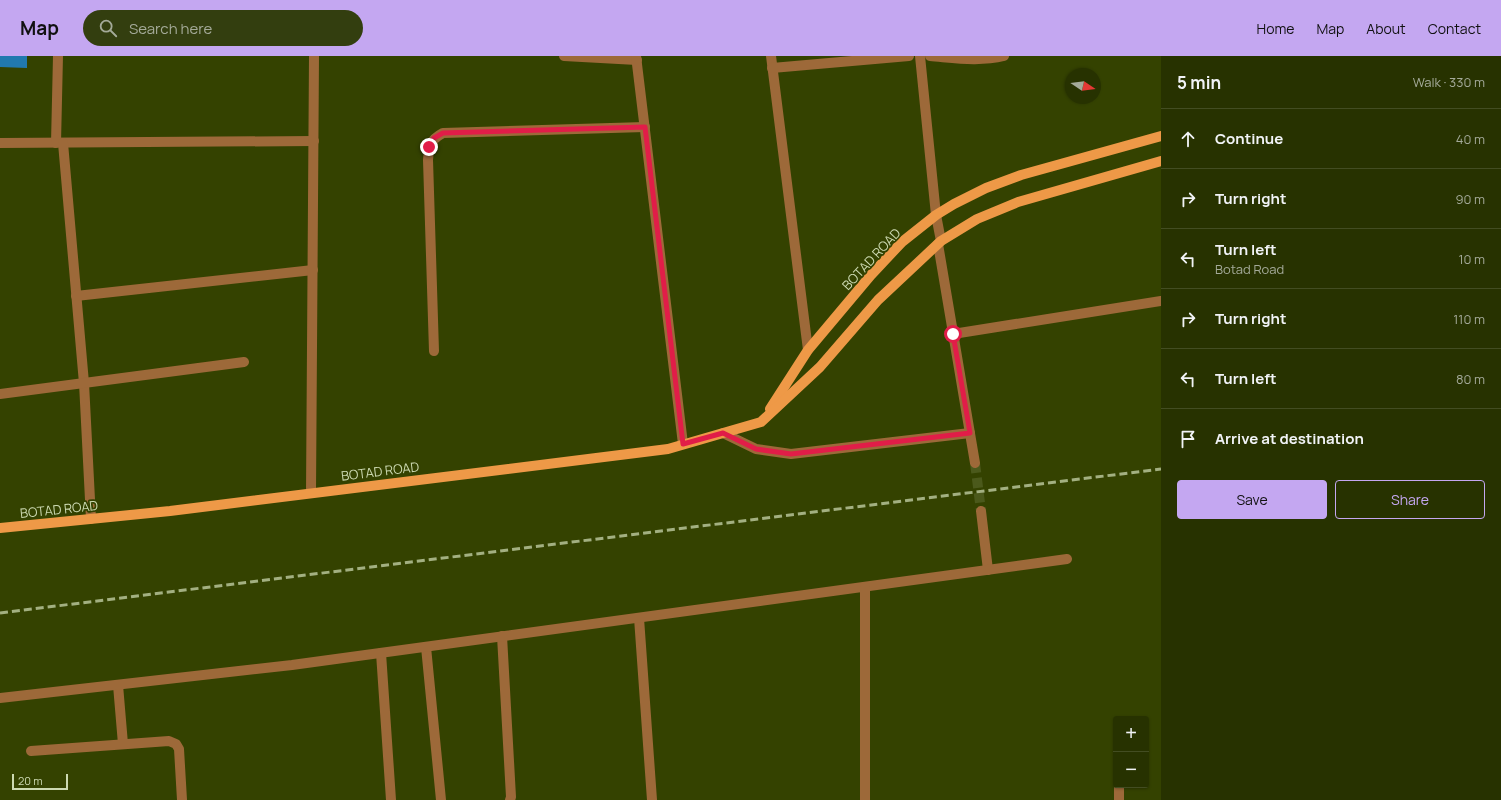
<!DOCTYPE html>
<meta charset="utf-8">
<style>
:root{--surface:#273200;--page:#333e0f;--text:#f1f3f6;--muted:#a4aa99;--line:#434d22;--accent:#c4a7f1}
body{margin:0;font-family:Manrope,sans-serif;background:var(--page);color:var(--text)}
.controls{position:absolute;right:12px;bottom:12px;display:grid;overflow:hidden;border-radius:4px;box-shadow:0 1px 3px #0004}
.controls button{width:36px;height:36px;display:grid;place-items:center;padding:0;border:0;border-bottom:1px solid var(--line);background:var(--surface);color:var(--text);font:20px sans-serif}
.compass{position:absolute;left:1065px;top:12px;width:36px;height:36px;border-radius:50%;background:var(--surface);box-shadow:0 1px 3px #0004;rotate:103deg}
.scale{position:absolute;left:12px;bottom:10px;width:56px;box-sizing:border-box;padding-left:4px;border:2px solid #ccd9b1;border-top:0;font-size:11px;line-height:14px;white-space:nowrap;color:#ccd9b1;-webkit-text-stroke:3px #344200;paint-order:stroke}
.stop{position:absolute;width:12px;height:12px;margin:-9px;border:3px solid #e11d48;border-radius:50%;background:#fff}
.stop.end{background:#e11d48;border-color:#fff;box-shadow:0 1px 4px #0008}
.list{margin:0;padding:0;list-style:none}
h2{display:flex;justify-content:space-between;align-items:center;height:52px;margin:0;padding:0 16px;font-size:17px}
h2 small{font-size:13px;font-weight:400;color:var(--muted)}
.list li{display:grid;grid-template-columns:26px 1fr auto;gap:12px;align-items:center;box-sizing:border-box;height:60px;padding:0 16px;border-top:1px solid var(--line)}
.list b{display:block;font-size:15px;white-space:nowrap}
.list p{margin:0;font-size:13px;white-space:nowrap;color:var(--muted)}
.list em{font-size:13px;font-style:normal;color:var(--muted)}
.actions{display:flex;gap:8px;padding:12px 16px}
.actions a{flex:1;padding:9px 0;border:1px solid var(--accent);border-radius:4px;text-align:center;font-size:14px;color:var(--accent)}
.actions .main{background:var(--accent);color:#111}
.icon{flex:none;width:22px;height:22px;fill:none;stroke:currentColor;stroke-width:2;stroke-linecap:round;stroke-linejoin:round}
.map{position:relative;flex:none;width:1161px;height:744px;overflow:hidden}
header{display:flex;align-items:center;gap:24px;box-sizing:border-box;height:56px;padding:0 20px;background:var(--accent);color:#111}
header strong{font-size:19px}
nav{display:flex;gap:22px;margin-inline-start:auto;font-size:14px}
.search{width:280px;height:36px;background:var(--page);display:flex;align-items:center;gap:10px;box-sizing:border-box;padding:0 14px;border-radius:22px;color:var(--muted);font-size:15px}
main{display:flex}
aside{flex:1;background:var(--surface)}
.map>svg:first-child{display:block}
</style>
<header>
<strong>Map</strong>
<div class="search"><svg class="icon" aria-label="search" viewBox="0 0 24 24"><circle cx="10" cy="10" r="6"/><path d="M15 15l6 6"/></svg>Search here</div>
<nav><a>Home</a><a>Map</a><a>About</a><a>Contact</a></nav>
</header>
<main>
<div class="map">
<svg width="1161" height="744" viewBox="0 0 1161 744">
<rect width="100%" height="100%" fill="#344200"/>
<polygon fill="#2179af" points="0,0 27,0 27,12 0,11"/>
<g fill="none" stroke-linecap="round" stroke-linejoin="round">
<polyline stroke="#4b591b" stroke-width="10" stroke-dasharray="10 5" stroke-linecap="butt" points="975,407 981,455"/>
<g stroke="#9d6939" stroke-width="10">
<polyline points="564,0 637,4"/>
<polyline points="636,0 683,388"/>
<polyline points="771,0 808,294"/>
<polyline points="920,0 936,159 941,185"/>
<path d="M930,0c25,2 49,6 74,0"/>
<polyline points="772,12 909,0"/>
<polyline points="0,87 314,85"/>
<polyline points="56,87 58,0"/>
<polyline points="63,87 84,327 91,463"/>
<polyline points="938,188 975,407"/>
<polyline points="76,240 313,214"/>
<polyline points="953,278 1161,245"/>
<path d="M434,295l-6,-191c1,-14 2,-20 15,-27l202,-6"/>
<polyline points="0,338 244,306"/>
<polyline points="723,377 756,393 791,398 970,377"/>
<polyline points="311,437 314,0"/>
<polyline points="981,455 988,514"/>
<polyline points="639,562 652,744"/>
<polyline points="502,580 511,741 510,744"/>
<polyline points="426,591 441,744"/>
<polyline points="381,597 391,744"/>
<polyline points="118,629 123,688"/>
<polyline points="0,642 292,609 1067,503"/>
<polyline points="31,695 169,685 176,688 179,693 182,744"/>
<polyline points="865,744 865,531"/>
<polyline points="1119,744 1119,729"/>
</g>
<g stroke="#ee9947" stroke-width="10">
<polyline points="770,353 808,294 871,219 902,186 936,159 954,148 986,132 1021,119 1161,80"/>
<polyline points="0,472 170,455 668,393 761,366 820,311 878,244 941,185 977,163 1018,146 1161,105"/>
</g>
<polyline stroke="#a3b081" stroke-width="3" stroke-dasharray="8 4" stroke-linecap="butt" points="0,557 1161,413"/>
</g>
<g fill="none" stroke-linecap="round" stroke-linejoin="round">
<polyline stroke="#e11d48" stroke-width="5" points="429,91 434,82 443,77 645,71 683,388 723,377 756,393 791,398 970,377 953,278"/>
</g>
<g text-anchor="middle" stroke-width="3.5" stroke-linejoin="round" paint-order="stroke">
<g font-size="13" fill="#ccd9b1" stroke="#344200">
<text transform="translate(871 203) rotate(-47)" y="5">BOTAD ROAD</text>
<text transform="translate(380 415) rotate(-7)" y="5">BOTAD ROAD</text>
<text transform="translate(59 453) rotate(-6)" y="5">BOTAD ROAD</text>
</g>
</g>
</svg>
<div class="controls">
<button>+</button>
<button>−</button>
</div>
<svg class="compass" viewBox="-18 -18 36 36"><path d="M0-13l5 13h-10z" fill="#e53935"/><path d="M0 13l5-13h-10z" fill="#a4aa99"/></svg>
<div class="scale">20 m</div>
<div class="stop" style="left:953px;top:278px"></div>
<div class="stop end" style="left:429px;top:91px"></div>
</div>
<aside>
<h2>5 min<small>Walk · 330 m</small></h2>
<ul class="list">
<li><svg class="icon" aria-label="ahead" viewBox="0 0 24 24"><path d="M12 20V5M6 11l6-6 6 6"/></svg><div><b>Continue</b></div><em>40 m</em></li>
<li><svg class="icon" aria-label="right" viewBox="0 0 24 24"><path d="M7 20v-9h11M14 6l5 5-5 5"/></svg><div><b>Turn right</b></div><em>90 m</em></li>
<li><svg class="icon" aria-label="left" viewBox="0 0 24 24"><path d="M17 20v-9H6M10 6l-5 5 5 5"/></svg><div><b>Turn left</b><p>Botad Road</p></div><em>10 m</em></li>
<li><svg class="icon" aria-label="right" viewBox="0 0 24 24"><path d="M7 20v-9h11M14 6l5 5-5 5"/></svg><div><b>Turn right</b></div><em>110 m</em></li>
<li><svg class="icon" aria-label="left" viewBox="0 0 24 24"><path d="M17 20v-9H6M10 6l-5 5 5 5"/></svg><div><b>Turn left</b></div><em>80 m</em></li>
<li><svg class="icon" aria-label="arrive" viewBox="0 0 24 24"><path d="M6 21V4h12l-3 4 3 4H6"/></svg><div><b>Arrive at destination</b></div></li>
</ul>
<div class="actions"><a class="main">Save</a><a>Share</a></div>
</aside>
</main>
